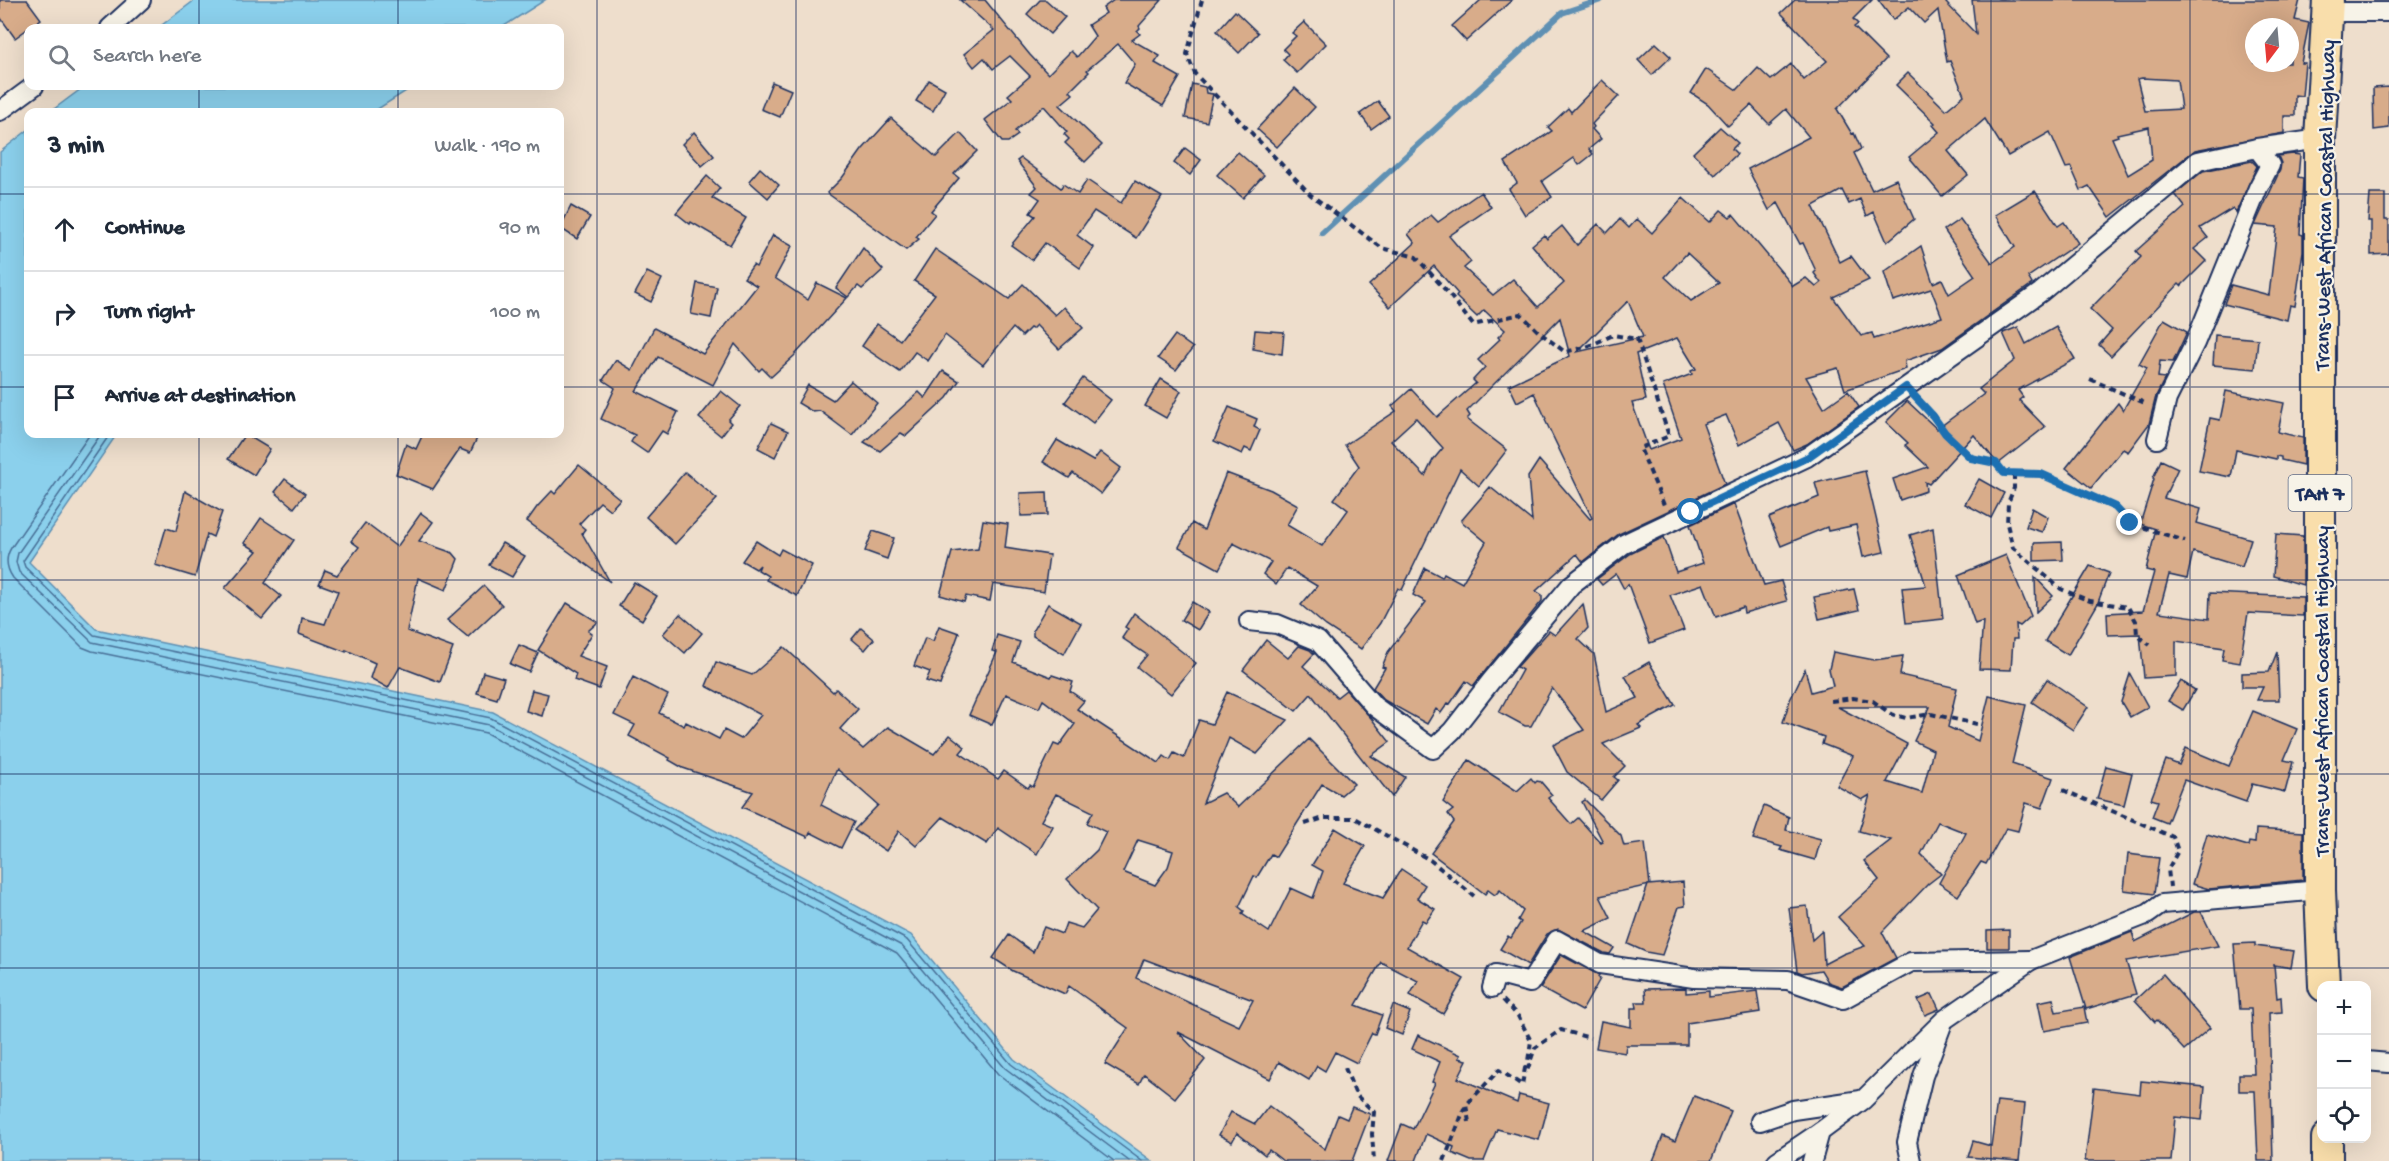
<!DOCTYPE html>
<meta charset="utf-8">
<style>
:root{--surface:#fff;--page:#f2f2f3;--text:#1f2937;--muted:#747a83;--line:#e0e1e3}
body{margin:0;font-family:"Gochi Hand",sans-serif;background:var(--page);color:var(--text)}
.controls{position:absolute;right:18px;bottom:18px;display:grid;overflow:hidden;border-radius:12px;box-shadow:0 6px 24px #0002}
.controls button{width:54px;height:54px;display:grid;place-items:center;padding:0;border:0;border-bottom:2px solid var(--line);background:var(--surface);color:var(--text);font:30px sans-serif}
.compass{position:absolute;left:2245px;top:18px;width:54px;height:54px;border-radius:50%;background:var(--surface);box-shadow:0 6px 24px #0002;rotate:196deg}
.stop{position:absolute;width:18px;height:18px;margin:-14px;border:4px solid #1f6fb2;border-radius:50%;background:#fff}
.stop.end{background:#1f6fb2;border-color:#fff;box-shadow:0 2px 6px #0008}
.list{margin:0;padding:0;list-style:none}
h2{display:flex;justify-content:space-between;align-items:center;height:78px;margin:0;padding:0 24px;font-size:26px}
h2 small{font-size:20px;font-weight:400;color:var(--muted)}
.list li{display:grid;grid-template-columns:39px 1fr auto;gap:18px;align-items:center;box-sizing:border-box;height:84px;padding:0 24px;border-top:2px solid var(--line)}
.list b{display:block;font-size:22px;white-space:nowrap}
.list em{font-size:20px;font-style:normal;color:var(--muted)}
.icon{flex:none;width:33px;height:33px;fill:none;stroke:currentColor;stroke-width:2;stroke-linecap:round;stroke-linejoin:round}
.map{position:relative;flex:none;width:2389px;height:1161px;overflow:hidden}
.search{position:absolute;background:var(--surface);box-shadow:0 6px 24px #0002;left:24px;top:24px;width:540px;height:66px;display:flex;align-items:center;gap:15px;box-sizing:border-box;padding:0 21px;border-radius:12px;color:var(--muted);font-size:22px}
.panel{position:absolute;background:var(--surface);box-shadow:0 6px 24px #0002;left:24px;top:108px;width:540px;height:330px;border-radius:12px}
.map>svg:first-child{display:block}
</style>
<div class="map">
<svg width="2389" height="1161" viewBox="0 0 2389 1161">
<rect width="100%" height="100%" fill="#eedecc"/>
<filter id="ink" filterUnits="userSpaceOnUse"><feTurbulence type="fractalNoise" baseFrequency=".0167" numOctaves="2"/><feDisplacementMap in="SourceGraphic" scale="12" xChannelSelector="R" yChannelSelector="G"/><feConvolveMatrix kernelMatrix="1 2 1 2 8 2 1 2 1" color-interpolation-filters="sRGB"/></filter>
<g filter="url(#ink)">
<g fill="#8bd0ec" stroke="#5e90b3" stroke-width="1.5">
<polygon points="195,0 545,0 501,28 158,28"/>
<polygon points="85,86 414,86 373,112 50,112"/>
<polygon points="28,130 28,434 117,434 29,562 96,629 493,712 911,935 1014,1059 1152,1161 0,1161 0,152"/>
</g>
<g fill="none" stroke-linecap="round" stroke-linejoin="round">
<g stroke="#486f97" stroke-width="1.5">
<path d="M90,434l-79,114c-6,10 -5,20 2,30l69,69 10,4 394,82 411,220 101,121 116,87"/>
<polyline points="101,434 18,553 16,562 19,572 92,642 489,725 902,946 1005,1068 1129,1161"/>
<polyline points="110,434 23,561 25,567 94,635 491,718 907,940 1011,1064 1142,1161"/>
</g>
<polyline stroke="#5e90b3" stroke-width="6" points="1322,233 1562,13 1601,0"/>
</g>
<g fill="#d8ac8a" stroke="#1b2f5e" stroke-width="1.5" fill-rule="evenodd">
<polygon points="0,0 27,0 41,19 15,38 0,17"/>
<polygon points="960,0 985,0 1030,55 1048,74 1071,51 1077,57 1095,36 1088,25 1106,13 1103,8 1114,0 1162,0 1139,26 1140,28 1137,31 1140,34 1132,40 1160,56 1155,63 1180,77 1163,106 1124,83 1135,64 1118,44 1087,70 1089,72 1070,91 1073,94 1060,105 1102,145 1085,162 1065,143 1069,139 1064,134 1067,132 1044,106 1015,131 1018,135 1008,142 1002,142 985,120 1012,99 1008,95 1030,76 1010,56 993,69 984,58 974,67 964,54 994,30"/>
<polygon points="1040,0 1046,0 1065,17 1050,34 1027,14"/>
<polygon points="1481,0 1512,0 1466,41 1452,26"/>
<path d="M1795,0h77l-19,19 5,5 -4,3 32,32 -49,50 15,25 2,-1 7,16 -7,4 18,37 24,-11 18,40 -27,23 -13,-30 -7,4 -7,-17 -11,5 -7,-14 -29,16 27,56 11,-6 18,24 -36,17 28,39 11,-3 2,6 68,-22 -11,-28 -38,12 -9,-29 37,-26 12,37 9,-4 7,15 26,-18 -31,-46 16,-11 32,44 23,-16 -20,-32 40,-24 23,35 6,-4 14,21 -50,34 4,7 -90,64 -37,13 1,8 -61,21 -7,-22 -32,9 18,31 24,-17 11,16 -52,37 -14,6 -14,-27 -40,22 -13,-30 -23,9 22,60 -106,50 -36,28 -6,-8 -41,37 6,4v6l-69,85 -7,-5 -16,23 -2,-1 -7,10 -5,-4 -9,15 -43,-24 -11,-12 12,-20 -3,-1 6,-15 38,-50 -13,-7 12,-27 17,9 2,-4 18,10 24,-41 -25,-21 29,-34 42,34 -4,-44 11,-17 51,59 2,-1 -47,-98 1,-1 -12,-26 -17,9 -8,-17 61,-29 -10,-38 -93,93 3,5 -3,3 40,31 -28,36 -19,-17 -58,121 -4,-2 -18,35 -19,26 -35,-23 -25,-21 16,-19 -30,-18 -11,17 -13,-11 8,-12 -38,-19 -14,26 -40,-22 13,-24 12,7 22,-57 45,17 27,15 -11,20 35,21 26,-36 -14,-11 25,-33 -14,-21 51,-34 -4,-5 19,-17 26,28 39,-34 -3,-3 12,-13 -7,-7 22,-21 -2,-2 7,-7 -21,-20 -7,7 -21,-20 2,-3 -24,-28 -44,41 -21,-22 46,-42 -7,-9 23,-19 7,7 43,-30 10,15 -42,29 22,26 -7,6 29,27 20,-16 25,28 26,-24 -32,-38 12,-10 3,4 15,-13 15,19 21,-21 9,9 13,-14 9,9 8,-9 15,14 31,-35 27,24 11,-12 9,7 3,-3 60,72 13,-8 10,9 5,-4 -7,-10 2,-2 -13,-28 -3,1 -22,-41 -9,7 -21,-41 61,-32 -23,-28 -17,15 -18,-19 -23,21 -20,-22 -17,-11 15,-24 31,21 21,-22 13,12 20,-16 13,16 23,-19 -46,-48zM1687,253l32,30 -28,18 -26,-24zM1628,301l15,36 -66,15zM1677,338l19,31 -5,2 1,3 -29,11 18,53 -32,12 -17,-47 14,-3 -10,-46zM1416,418l27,30 -10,12 -8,16 -34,-35z"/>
<path d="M1878,0h70l-2,3 30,31 -4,-34h328l-5,20 14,3 -8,40h4l-3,33 -7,-1v21h-11v17l-89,17 -85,67 -21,-31 -8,4 -10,-23 -5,1 -16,-36 -42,24 -23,-37 -37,32 20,24 -26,21 -33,-39 30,-25 -6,-7 2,-2 -39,-38 12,-12 38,37 18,-15 -14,-34 -3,1 -9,-52 -14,13 -15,-16 -16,13zM2254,27h36v36h-36zM2142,78l35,2 4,29 -36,2 -8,-32zM2149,127l3,33 -24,15 -16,-37 6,-2 -1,-2z"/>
<polygon points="1235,11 1258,33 1239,53 1217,31"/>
<polygon points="1304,22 1326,44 1297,73 1283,60 1288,54 1283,49 1296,36 1292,33"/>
<polygon points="1656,43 1671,57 1652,75 1638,60"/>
<polygon points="929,80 945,89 933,111 916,101"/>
<polygon points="1602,80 1619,96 1592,124 1594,127 1592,129 1601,139 1589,149 1593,154 1579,165 1574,158 1542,181 1552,197 1525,215 1509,189 1517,183 1505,162 1552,131 1548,127 1568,108 1571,112"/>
<polygon points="772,82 791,90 780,117 761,109"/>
<polygon points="1192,84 1205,87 1206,93 1213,94 1207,122 1185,118"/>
<polygon points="2389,87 2389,128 2374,130 2373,88"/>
<polygon points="1295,88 1315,107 1277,147 1257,129"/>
<polygon points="1378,101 1389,116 1371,129 1360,114"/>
<polygon points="891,118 936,157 960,133 977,151 954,174 959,178 931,211 935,214 916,237 919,239 906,250 827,193 842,178 862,150"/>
<polygon points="1720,127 1738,143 1732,149 1737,154 1715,175 1693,153"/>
<polygon points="694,132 714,156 702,166 682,144"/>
<polygon points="1185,148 1201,160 1190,175 1174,163"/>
<polygon points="1238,152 1264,175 1243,198 1217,175"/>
<polygon points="2293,154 2300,155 2298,177 2303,178 2300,234 2303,235 2303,251 2295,306 2290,305 2287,320 2224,304 2231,285 2269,295 2277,227 2255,225 2280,170 2281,163 2278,156"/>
<polygon points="1021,158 1061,188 1063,184 1078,194 1087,180 1121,203 1135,181 1162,197 1136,238 1094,211 1077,235 1094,248 1080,268 1045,243 1032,260 1011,245 1035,216 1030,213 1040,199 1031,193 1037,187 1017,161"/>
<polygon points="2252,161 2257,166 2236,212 2233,208 2200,228 2208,238 2194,249 2206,261 2181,286 2179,284 2111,356 2099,345 2112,330 2090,309 2141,257 2136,251 2185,207 2175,194 2203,171"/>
<polygon points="760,168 779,185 768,198 749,181"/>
<polygon points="707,176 720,188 712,198 746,218 730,245 691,222 690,224 676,213"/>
<polygon points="2370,194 2385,194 2385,220 2389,220 2389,254 2371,255 2371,221 2368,221"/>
<polygon points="571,206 590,217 577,239 560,228"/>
<polygon points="773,235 792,246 775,278 808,300 817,283 847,298 794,356 771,377 762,368 759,371 735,344 713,385 658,357 636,391 678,412 667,434 662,431 647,453 631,442 635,435 601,419 615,388 603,380 616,360 632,370 654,328 703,354 757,286 744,278 753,265 756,267"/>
<polygon points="863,248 883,270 862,289 858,286 848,297 836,288"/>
<polygon points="935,249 1009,299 1023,284 1055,315 1064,307 1083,328 1059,349 1036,325 1032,329 1030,328 1022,336 1013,328 983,365 945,335 928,361 915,352 900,372 862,346 877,324 900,340 935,294 914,281"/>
<polygon points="647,272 662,279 651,302 635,294"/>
<polygon points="697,283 717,287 711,318 691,314"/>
<polygon points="2164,319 2187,332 2173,362 2160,361 2158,377 2165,378 2156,396 2149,424 2128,452 2123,449 2091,488 2066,468 2118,403 2123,410 2147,368 2139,364"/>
<polygon points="2018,327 2026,344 2056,327 2075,359 2018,390 2023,397 2019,400 2045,427 1998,464 1974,435 1929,484 1925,482 1926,491 1900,500 1893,479 1928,467 1905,445 1908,443 1886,422 1907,401 1937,429 1984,394 1979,389 2015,360 2003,333"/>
<polygon points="1255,330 1284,332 1282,354 1253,349"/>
<polygon points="1175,335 1193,348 1176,370 1158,358"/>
<polygon points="2215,335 2258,339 2255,369 2213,365"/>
<polygon points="943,371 959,381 947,398 906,436 901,433 880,451 864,442 919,392 925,398"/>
<polygon points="1083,378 1111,400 1093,423 1065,402"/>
<polygon points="1161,379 1181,391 1166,418 1145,406"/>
<polygon points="851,381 877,403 852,435 820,411 813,412 798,403 808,385 833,400"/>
<polygon points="721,391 740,406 728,420 731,423 721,436 699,418"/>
<polygon points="2226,391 2284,403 2278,432 2303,438 2303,465 2281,460 2281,457 2276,456 2276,459 2236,450 2231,477 2199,471 2210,418 2220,420"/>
<polygon points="1229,407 1257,419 1254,427 1260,430 1251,451 1245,448 1242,454 1214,441"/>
<polygon points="771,423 788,431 775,457 758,448"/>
<polygon points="245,434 270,449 254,475 228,459"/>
<polygon points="423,434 479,434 470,453 460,449 433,489 396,474 406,444 416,449"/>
<polygon points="1057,440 1093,461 1100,452 1121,468 1101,494 1073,473 1069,478 1043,462"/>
<polygon points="2161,460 2178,468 2164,498 2201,509 2197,523 2251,539 2242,567 2193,552 2187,579 2169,575 2159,612 2209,619 2210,593 2303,597 2303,616 2248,613 2240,663 2222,660 2224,648 2176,641 2176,676 2144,678 2140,634 2108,635 2107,613 2143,611 2154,572 2146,570 2156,529 2140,524 2154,479 2153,478"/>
<polygon points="579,465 620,499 610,510 600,502 579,524 585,529 582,533 610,582 527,521 537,507 552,491 555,494"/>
<polygon points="1865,471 1884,552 1863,557 1856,525 1828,531 1827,527 1781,546 1769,518 1819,497 1815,483"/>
<polygon points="685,472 717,499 675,544 646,517"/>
<polygon points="285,479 305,494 294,508 275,492"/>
<polygon points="1979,479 2004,493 1991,518 1965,504"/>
<polygon points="185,491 222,512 213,537 207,534 195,577 155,565 166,528 176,531"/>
<polygon points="1047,492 1048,515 1021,516 1020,493"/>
<polygon points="1734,504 1764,585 1781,581 1787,601 1744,613 1743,607 1716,617 1703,584 1670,595 1684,630 1650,643 1628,584 1624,589 1616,574 1602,585 1597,579 1630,554 1664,537 1676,572 1703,563 1690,525"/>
<polygon points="2032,508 2048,517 2042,532 2026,527"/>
<polygon points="421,513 433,522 419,541 453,553 458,559 446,590 418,578 407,631 453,648 440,682 400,667 388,688 370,678 375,663 346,650 346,652 299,634 302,618 325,624 338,591 319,584 325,570 337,575 359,547 351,541 365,523 397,547"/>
<polygon points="261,518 294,540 265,583 281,596 262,619 225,588 257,551 244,543"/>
<polygon points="983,520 1008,524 1005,548 1049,555 1044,592 993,584 990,601 966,596 964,602 940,595 952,552 978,549"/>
<polygon points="1933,528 1943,619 1906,623 1902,588 1926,586 1910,535"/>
<polygon points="873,531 894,538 887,559 865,551"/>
<polygon points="2276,534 2303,536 2303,585 2273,576"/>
<polygon points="756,541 778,555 781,549 812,565 797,596 766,580 768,576 758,570 760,565 756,569 742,561"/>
<polygon points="2062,542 2063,560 2034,561 2034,543"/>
<polygon points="502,543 525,556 512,577 489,565"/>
<polygon points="2006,555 2031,616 2020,626 2016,624 2017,639 2013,639 2011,670 1979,669 1983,621 1975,624 1958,575"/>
<polygon points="2090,566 2109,573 2097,605 2068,655 2045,641"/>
<polygon points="2035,577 2053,596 2036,612"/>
<polygon points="634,582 657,596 642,620 619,606"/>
<polygon points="484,586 502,605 468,637 447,620"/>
<polygon points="1854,589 1859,610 1819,619 1814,597"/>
<polygon points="1192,602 1209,612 1198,630 1181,620"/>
<polygon points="567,603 598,622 588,631 592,634 578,656 607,667 599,689 574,680 576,674 538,650"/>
<polygon points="1048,604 1081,623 1064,654 1033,636 1033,630"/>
<polygon points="1583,604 1588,628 1578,639 1594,654 1606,712 1638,698 1625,676 1649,662 1675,705 1638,725 1641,728 1603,744 1625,766 1614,777 1618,780 1601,800 1567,772 1553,745 1584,730 1552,688 1531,726 1525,726 1499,712 1522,670 1517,667 1549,631 1555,635"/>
<polygon points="1134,613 1196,663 1171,694 1137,667 1147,655 1122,638 1128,629 1125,627"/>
<polygon points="680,614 702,633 685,653 663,634"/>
<polygon points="939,626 959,633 940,685 926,681 930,672 914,666 925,638 933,641"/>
<polygon points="861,628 874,639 865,650 852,639"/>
<path d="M997,635l23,7 -7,20 38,15 1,-2 21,7 -3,9 14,10 -7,8 82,54 5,-7 6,4 4,-7 10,5 15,-38 13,4 15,-32 61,28 -31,34 -28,-16 -26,65 20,-10 15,14 71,-68 45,45 -13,11 -19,-11 -46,73 -5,-3 -14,23 -3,-1 -15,31 5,4 -2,3 27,18 22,-44 22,10 10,-27 -11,-6 23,-37 30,18 -22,37 40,15 18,-29 24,16 -8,13 18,11 -9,13 -4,-2 -15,27 57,32 -21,35 -33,-19 8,-14 -37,-19 -25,43 26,10 -7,19 -3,-1 -15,30 -22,-11 -10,19 -8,-5 -8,14 -30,-18 -9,17 -92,-47 27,28 -30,38 -31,-24 -5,10 -34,-20 23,-36 -59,-42 -4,8 -52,-23 -20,-13 16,-23 24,17 11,-25 18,7 4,-11 16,5 15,-18 -30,-31 30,-29 9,-18 -19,-9 6,-11 -37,-18 -15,27 12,5 -16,28 -39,-26 -11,16 -44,-27 -27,29 -17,-15 -13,20 -32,-21 24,-25 -41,-36 -16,36 33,17 -13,26 -31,-16 -2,5 -66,-30 11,-15 -70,-24 -14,-8 1,-2 -41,-22 6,-11 -21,-10 19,-38 35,18 -9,18 25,13 2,-4 33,17 5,-9 17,9 20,-24 -55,-29 10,-24 36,13 32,-28 49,45 3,-3 22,20 -18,20 23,20 25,-22 46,27 16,-19 15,12 -5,6 38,26 6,-8 24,17 2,-3 3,2 21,-43 5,2 16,-22 -32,-24 -4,8 -33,-14 -14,31 -23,-10 28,-63 -5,-1zM1138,840l35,11 -5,16 -13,18 -32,-13zM1144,959l109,41 -14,26 -103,-48z"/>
<polygon points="1266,640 1288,658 1299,646 1310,650 1314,654 1303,666 1337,697 1346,690 1371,718 1390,742 1371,756 1405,777 1392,797 1311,694 1296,711 1243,670"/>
<polygon points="519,645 538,653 529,672 510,664"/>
<path d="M1833,652l41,8 29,-4 -3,19 57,13 -9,39 30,14 11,-45 37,9 -14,59 41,14 -11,30 -16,-5 -8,28 -12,-3 -20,36 -5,-2 -23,34 -19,-13 27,-50 -28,-11 -17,32 20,20 -13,10 -46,48 14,26 -54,29 -14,-5 -7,-12 -19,3 -5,-2 -8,-63 18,-2 5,34 10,-9 2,33 19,-10 22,-8 -27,-29 41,-37 -15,-19 27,-21 -32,-9 11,-36 -8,5 -25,-14 16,-30 -31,-12 2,-7 -41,-15 7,-22 15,-31 6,23 22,-6 -4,-17zM1838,707h92l-16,34 19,9 -11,43 -35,-11 20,-38z"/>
<polygon points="2277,652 2279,700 2257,700 2263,687 2242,687 2242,673 2269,672"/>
<polygon points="483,672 504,678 497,699 477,693"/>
<polygon points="2130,674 2148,707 2130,717 2121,702"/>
<polygon points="2047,679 2088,707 2073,730 2032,702"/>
<polygon points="2181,681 2195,690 2183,710 2168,701"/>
<polygon points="532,690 548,694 542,716 526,711"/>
<polygon points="2253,711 2297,729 2284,760 2293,762 2285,792 2252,784 2246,802 2184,780 2167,823 2152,817 2158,801 2151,799 2166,760 2179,765 2186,748 2229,766"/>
<polygon points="1469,760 1517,791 1531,778 1535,783 1537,781 1541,782 1552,795 1548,798 1571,824 1578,818 1601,843 1603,842 1582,802 1585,800 1621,836 1624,846 1645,843 1650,885 1600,896 1611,918 1584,931 1614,948 1610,954 1604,953 1558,929 1547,934 1528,965 1500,949 1508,936 1511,938 1521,922 1518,920 1523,911 1500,890 1495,895 1488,890 1485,894 1431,853 1454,822 1448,814 1453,810 1443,802"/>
<polygon points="2106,766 2132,773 2124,805 2097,799"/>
<polygon points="1764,806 1789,817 1786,830 1821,839 1815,860 1780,850 1782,847 1753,839"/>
<polygon points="2256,829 2303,832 2303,880 2209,889 2192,884 2207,834 2248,846 2249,842 2255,843"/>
<polygon points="2128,854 2159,858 2154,894 2124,890"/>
<polygon points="1683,882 1685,906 1679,907 1662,955 1646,952 1628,944 1648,885"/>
<polygon points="2194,912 2201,912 2218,946 2126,961 2136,994 2086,1009 2070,957 2132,932 2135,942"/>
<polygon points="2009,930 2009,948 1987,948 1987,931"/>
<polygon points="2255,943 2255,946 2294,951 2291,968 2274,965 2277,998 2281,997 2282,1012 2269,1013 2273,1161 2258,1161 2255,1091 2239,1091 2239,1074 2254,1074 2251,1009 2240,1009 2234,944"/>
<polygon points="1561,955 1599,975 1598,977 1600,979 1582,1011 1540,988"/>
<polygon points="2163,974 2210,1028 2184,1050 2157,1020 2155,1022 2135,1000"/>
<polygon points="1686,988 1686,993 1709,991 1709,997 1757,991 1760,1012 1687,1023 1687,1045 1626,1045 1625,1053 1596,1048 1601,1021 1631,1027 1631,1008 1637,1008 1636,1002 1646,1002 1645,989"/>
<polygon points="1932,994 1939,1009 1925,1015 1918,1000"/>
<polygon points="2053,999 2056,1012 2084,1007 2087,1023 2044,1031 2038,1002"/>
<polygon points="1393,1005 1410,1012 1402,1035 1385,1028"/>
<polygon points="1418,1035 1461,1055 1459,1058 1467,1060 1458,1078 1517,1103 1519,1095 1549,1103 1539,1140 1497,1129 1484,1161 1471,1161 1452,1153 1454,1147 1426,1134 1416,1161 1388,1161 1402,1124 1413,1129 1435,1083 1432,1082 1440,1062 1412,1049"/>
<polygon points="2141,1081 2205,1087 2202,1120 2175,1117 2171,1161 2085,1161 2094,1088 2140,1094"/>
<polygon points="1694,1096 1731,1111 1711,1161 1653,1161 1663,1136 1675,1141"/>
<polygon points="1997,1101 2025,1104 2019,1161 1968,1157 1973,1141 1991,1146"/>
<polygon points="1269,1106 1325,1149 1338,1115 1347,1119 1352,1107 1370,1114 1352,1161 1283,1161 1269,1150 1265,1155 1237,1133 1232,1142 1219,1135 1231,1112 1255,1124"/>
</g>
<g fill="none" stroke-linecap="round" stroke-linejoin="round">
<defs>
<g id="minor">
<polyline points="2327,12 2389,12"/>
<polyline points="110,28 141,0"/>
<polyline points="0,111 34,86"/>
<polyline points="2157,439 2167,399 2195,343 2258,188 2270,165 2257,148"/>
<polyline points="1249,621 1277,624 1318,641 1374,706 1433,749 1452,731 1491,681 1571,585 1624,544 1807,457 2041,292 2198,161 2257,148 2320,139"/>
<polyline points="1492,988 1496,974 1530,983 1557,940 1600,964 1694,978 1788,980 1843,999 1911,962 2031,960"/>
<polyline points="2366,1061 2389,1063"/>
<polyline points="1760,1121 1793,1110 1861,1100"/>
<polyline points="1777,1161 1820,1132"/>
<polyline points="1812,1161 1820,1132 1863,1100 1944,1020 2031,960 2148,914 2162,904 2320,890"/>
<polyline points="1911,1161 1907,1142 1923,1076 1942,1025"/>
</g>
<g id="trunk">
<polyline points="2324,986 2320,890 2320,139 2328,0"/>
<polyline points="2327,1138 2327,1161"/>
</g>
</defs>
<use href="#minor" stroke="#1b2f5e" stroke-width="22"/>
<use href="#trunk" stroke="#1b2f5e" stroke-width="34"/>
<g stroke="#1b2f5e" stroke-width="4" stroke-dasharray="6 4.5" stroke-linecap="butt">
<polyline points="1202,0 1187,54 1195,74 1311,195 1382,248 1416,257 1448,293 1473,325 1521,314 1539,332 1565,352 1589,346 1613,335 1637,339 1669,436 1640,448 1664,505"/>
<polyline points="2090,379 2147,404"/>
<polyline points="1917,398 1933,416 1945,433 1971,458 1996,463 2004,473 2041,474 2115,507 2130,523 2185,541"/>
<polyline points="2014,474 2014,488 2008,503 2007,524 2013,548 2061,589 2090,601 2128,607 2136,621 2137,635 2150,645"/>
<polyline points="1831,701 1853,698 1873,701 1891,714 1906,718 1931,714 1977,724"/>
<polyline points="2063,790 2173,837 2178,851 2168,869 2170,887"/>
<polyline points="1305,824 1324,818 1355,818 1430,860 1474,896"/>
<polyline points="1503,1000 1518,1016 1531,1041 1528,1061"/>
<polyline points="1345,1068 1356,1095 1374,1112 1372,1134 1374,1161"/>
<polyline points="1469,1122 1466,1105 1499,1070 1522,1085 1525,1068 1527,1071 1535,1048 1561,1030 1590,1038"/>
<polyline points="1444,1161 1465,1107"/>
</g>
<use href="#minor" stroke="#f7f3e8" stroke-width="18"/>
<use href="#trunk" stroke="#f9deab" stroke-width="30"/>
</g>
</g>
<g fill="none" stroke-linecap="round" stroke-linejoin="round" filter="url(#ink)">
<polyline stroke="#1f6fb2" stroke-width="8" points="1691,512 1808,457 1906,387 1933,416 1945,433 1971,458 1996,463 2004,473 2041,474 2115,507 2130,523"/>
</g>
<path fill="none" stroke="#1b2f5e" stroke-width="1.5" stroke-opacity="0.55" d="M199,0v28M398,0v28M597,0v1161M796,0v1161M995,0v1161M1194,0v1161M1394,0v1161M1593,0v1161M1792,0v1161M1991,0v1161M2190,0v1161M199,86v26M398,86v26M0,194h28M560,194h1829M0,387h28M560,387h1829M199,434v727M398,434v727M0,580h2389M0,774h2389M0,968h2389"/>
<g text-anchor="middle" stroke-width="4.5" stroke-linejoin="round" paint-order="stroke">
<rect fill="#f7f3e8" stroke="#5d6a87" stroke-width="1.5" x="2288.5" y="475" width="63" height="36" rx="4.5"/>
<g font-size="21" font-weight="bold" fill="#1b2f5e">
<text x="2320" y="500">TAH 7</text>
</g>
<g font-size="22" fill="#1b2f5e" stroke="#f7f3e8">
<text transform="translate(2323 205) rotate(-89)" y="8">Trans-West African Coastal Highway</text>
<text transform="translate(2320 691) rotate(-90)" y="8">Trans-West African Coastal Highway</text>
</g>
</g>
</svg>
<div class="controls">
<button>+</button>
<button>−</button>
<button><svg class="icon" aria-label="locate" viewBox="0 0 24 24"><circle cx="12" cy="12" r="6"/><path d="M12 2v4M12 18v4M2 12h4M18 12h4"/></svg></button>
</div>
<svg class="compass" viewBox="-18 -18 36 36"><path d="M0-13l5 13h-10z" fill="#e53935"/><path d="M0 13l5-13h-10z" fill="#747a83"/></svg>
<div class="stop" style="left:1691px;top:512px"></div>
<div class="stop end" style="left:2130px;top:523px"></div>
<div class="search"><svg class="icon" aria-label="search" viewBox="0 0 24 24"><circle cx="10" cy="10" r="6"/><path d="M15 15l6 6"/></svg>Search here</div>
<section class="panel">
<h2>3 min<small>Walk · 190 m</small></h2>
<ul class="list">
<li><svg class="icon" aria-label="ahead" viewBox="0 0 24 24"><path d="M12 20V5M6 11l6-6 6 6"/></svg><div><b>Continue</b></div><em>90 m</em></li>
<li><svg class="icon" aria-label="right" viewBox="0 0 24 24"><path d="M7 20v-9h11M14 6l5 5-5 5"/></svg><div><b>Turn right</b></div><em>100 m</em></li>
<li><svg class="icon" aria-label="arrive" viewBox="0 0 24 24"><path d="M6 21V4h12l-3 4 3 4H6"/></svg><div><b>Arrive at destination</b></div></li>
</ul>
</section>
</div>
